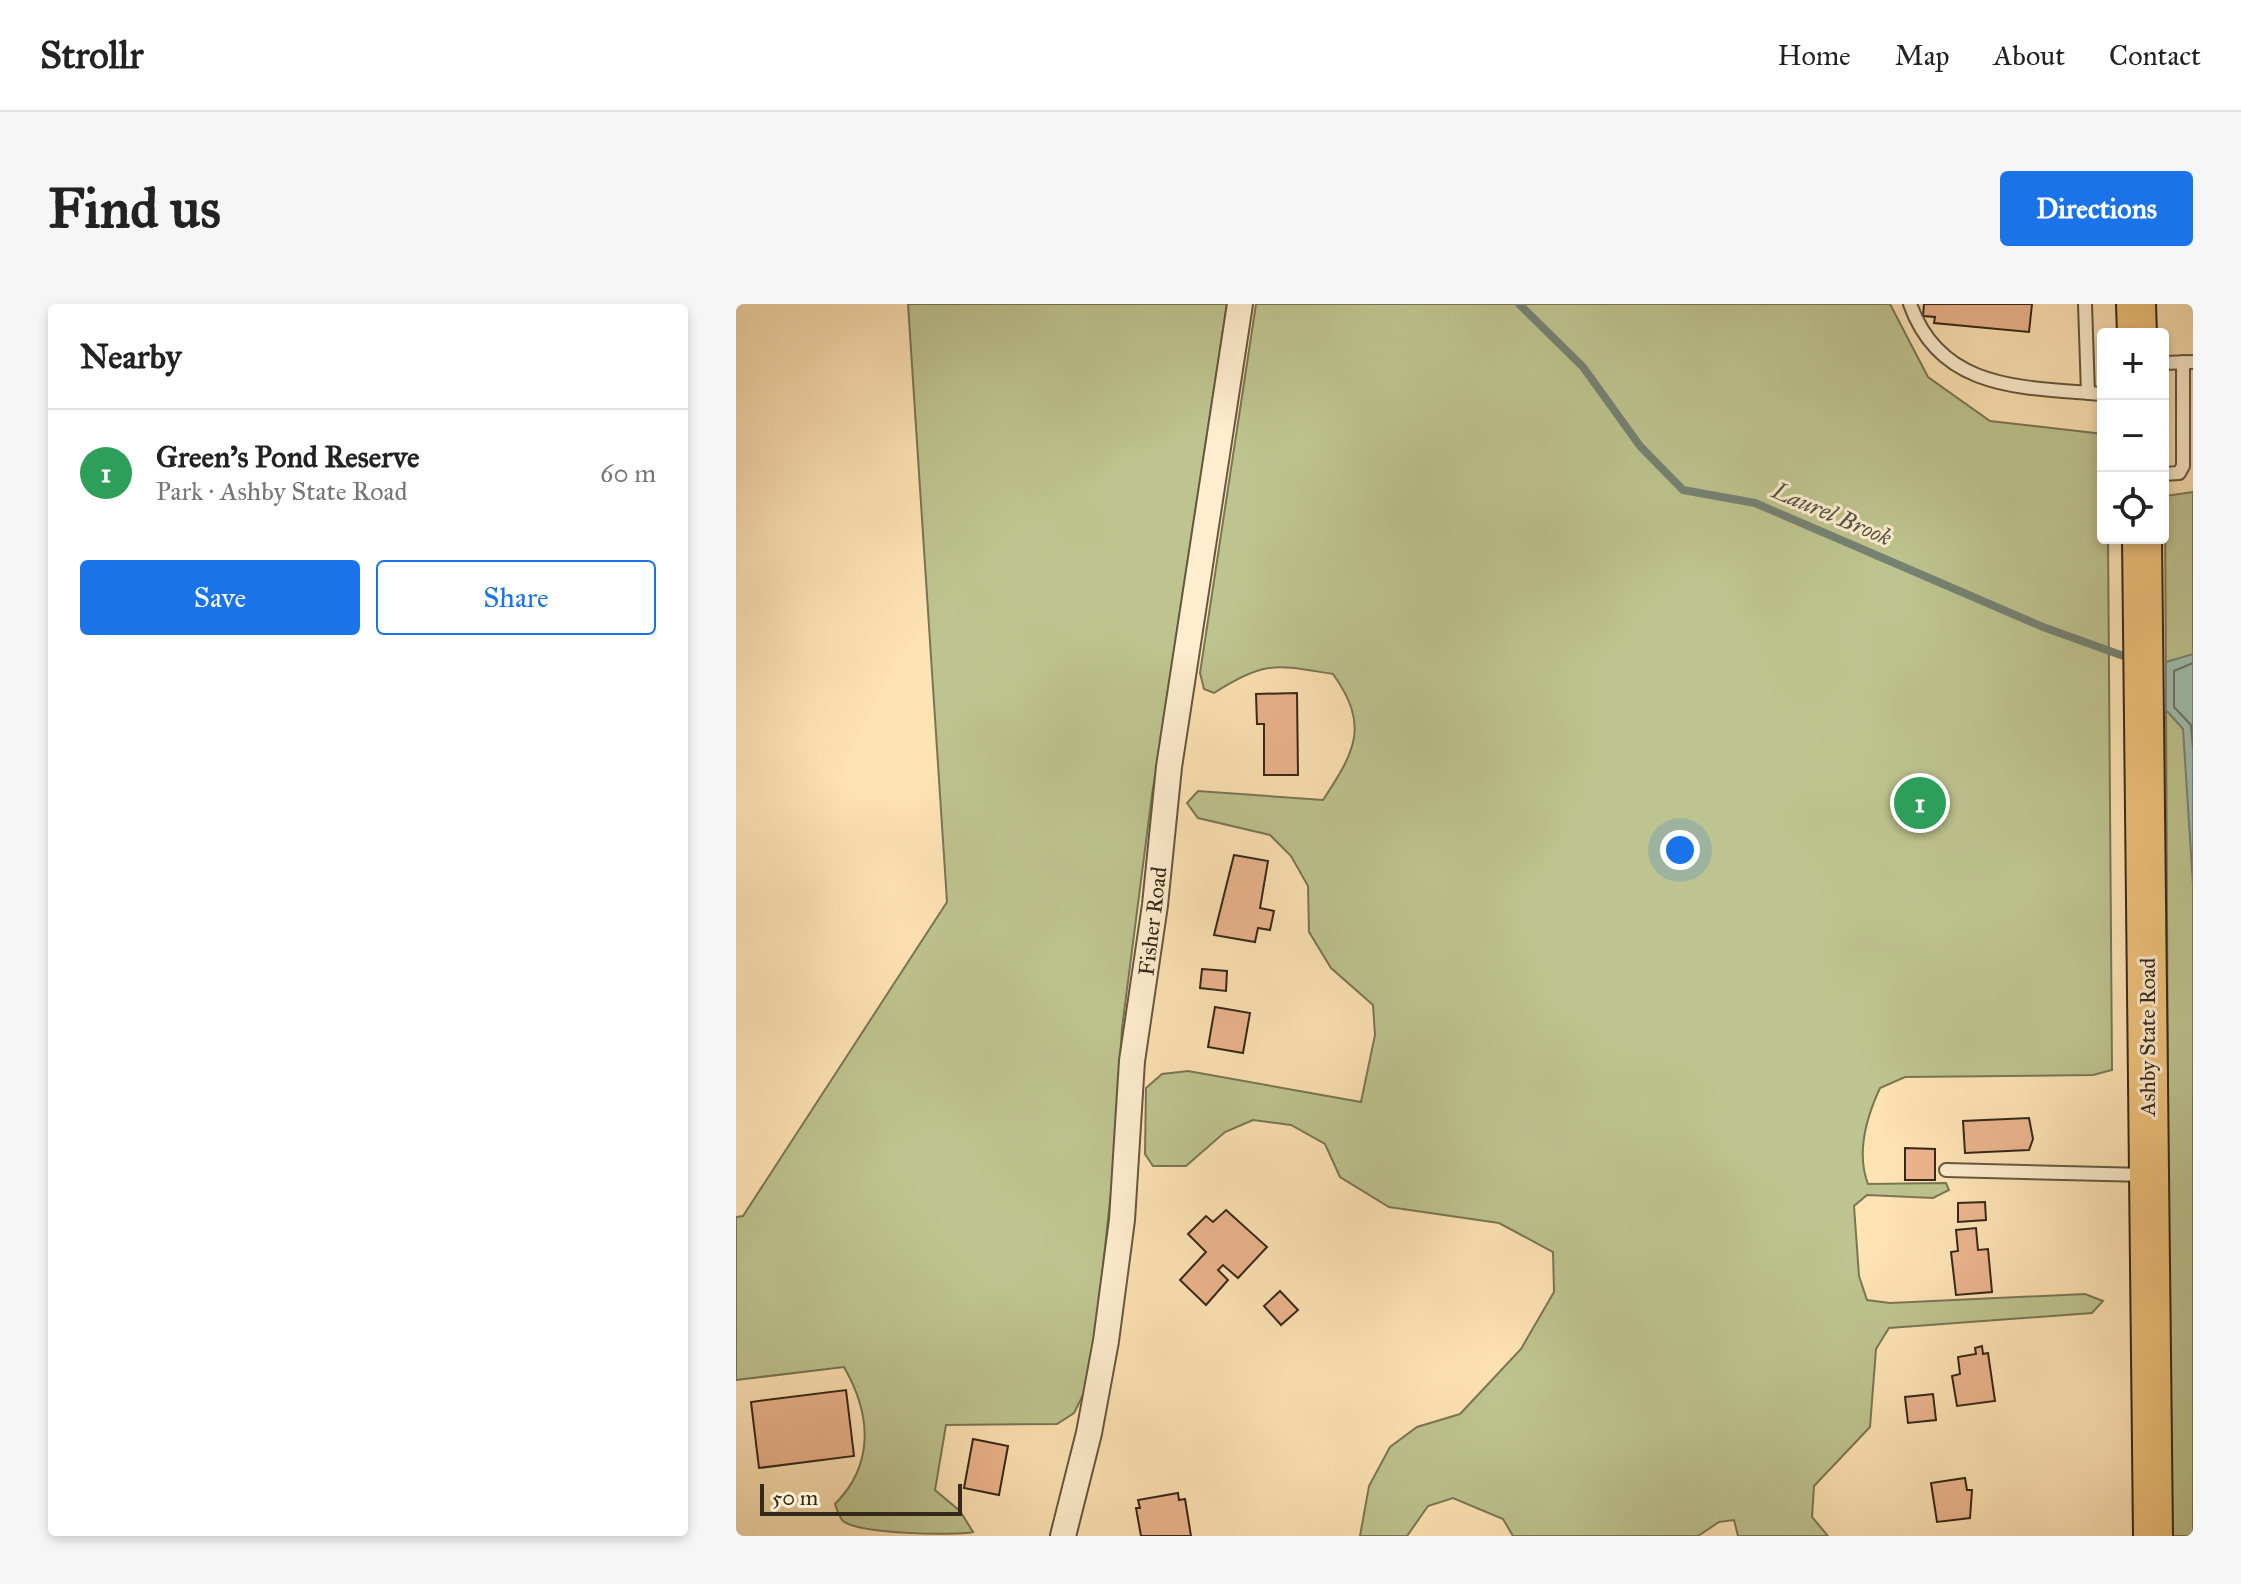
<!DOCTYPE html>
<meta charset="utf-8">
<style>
:root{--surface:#fff;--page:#f6f6f6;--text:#222;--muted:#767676;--line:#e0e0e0;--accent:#1a73e8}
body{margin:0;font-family:"IM FELL Great Primer",serif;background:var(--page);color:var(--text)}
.controls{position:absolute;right:24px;top:24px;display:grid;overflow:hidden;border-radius:8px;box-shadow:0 4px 12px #0003}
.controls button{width:72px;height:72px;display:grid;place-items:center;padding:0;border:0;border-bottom:2px solid var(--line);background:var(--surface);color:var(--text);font:40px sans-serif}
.scale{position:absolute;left:24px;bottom:20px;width:202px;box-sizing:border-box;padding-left:8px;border:4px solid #34281a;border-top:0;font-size:22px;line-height:28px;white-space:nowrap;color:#34281a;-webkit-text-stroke:6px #feedce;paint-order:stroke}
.you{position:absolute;left:944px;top:546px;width:28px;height:28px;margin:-20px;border:6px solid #fff;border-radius:50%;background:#1a73e8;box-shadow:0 0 0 12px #1a73e833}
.badge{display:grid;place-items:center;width:52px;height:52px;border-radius:50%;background:var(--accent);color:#fff;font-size:26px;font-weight:700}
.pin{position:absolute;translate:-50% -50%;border:4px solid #fff;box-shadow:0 2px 8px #0006}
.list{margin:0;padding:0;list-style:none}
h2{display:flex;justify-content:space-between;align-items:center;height:104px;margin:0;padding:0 32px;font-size:34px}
h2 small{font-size:26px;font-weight:400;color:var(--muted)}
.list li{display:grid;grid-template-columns:52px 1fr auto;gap:24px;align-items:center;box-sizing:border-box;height:128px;padding:0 32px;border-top:2px solid var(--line)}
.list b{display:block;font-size:30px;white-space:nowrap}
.list p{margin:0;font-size:26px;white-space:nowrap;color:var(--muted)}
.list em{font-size:26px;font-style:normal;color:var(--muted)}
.actions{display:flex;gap:16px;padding:24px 32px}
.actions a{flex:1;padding:18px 0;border:2px solid var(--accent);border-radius:8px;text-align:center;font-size:28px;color:var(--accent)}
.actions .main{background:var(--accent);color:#fff}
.icon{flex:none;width:44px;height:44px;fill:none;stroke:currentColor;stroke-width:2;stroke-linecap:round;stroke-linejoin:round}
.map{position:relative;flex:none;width:1457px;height:1232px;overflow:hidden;border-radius:8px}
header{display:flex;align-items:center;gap:48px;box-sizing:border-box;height:112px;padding:0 40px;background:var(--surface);border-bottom:2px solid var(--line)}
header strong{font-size:38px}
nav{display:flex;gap:44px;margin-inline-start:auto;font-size:28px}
.intro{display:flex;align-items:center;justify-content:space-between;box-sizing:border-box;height:192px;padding:0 48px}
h1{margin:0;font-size:56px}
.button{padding:20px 36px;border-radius:8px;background:var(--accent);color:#fff;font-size:28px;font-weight:700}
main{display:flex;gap:48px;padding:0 48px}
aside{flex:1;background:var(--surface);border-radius:8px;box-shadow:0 4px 12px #0003}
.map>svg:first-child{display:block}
</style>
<header>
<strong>Strollr</strong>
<nav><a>Home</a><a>Map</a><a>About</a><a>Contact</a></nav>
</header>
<div class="intro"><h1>Find us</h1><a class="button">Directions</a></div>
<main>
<aside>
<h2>Nearby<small></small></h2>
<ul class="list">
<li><span class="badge" style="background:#2e9e5b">1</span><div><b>Green's Pond Reserve</b><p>Park · Ashby State Road</p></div><em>60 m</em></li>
</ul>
<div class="actions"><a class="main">Save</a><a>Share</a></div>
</aside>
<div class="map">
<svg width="1457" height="1232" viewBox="0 0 1457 1232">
<rect width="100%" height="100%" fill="#fee3b4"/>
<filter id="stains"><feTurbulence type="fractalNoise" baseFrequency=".0025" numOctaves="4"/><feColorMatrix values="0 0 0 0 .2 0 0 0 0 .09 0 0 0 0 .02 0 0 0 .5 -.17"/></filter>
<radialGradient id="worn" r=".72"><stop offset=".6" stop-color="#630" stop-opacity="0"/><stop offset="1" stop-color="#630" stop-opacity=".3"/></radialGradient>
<g fill="#bec48f" stroke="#797654" stroke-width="2">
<path d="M172,0h319l-75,491 -30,233 -10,154 -21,197 -17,34 -17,11 -111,1 -11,65 25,21 13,21c-18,4 -114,2 -130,-11 -4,-4 -6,-11 -8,-17 40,-40 36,-90 9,-137l-108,13v-163l7,-1 204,-314z"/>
<path d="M520,0h634l38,73 62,44 113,13v104h5l4,532 -19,5 -188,2 -25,11c-13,28 -24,65 -12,96l78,-1 3,7 -16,8 -66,-3 -13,11 5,70 8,24 23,3 195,-9 18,7 -11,12 -203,15 -13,21 -6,78 -56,59 -2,31 16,19h-90l-4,-16 -15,2 -21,14h-185l-10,-17 -50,-21 -25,8 -21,30h-47l9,-50 21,-39 27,-20 43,-13 61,-65 33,-57 -1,-40 -54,-29 -110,-16 -49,-30 -15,-33 -34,-19 -38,-5 -28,12 -39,34h-33l-8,-12 1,-66 16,-14 26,-3 173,31 14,-67 -2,-30 -42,-37 -22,-36 -1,-46 -17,-30 -21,-21 -72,-17 -11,-15 11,-12 125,9c32,-49 47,-74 10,-126 -57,-9 -68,-14 -119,19l-10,-4 -4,-16z"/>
<polygon points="1457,188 1457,1232 1434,1232 1429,192"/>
</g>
<polygon fill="#a0beaf" stroke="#758273" stroke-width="2" points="1457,350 1457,581 1447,425 1430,406 1430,358"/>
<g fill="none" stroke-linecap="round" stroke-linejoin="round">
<polyline stroke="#6a7364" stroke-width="2" points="1457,359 1438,367 1438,403 1455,421 1457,444"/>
<polyline stroke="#758273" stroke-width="8" points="783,0 847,63 904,142 947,186 1019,199 1307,323 1396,355"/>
</g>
<g fill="#ecb58d" stroke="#34281a" stroke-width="2">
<polygon points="1188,0 1296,0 1293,28 1198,19 1199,13 1187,12"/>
<polygon points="561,389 562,471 528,471 528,420 521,420 520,390"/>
<polygon points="498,551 532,557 524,604 538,607 534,626 522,624 519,638 478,631"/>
<polygon points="466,665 491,667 490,687 464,684"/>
<polygon points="479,703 514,709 507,749 472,743"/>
<polygon points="1293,814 1297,835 1293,846 1229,849 1227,817"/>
<polygon points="1169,844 1199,845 1199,876 1169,876"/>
<polygon points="1249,898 1250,916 1222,918 1222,899"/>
<polygon points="490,906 531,943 502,974 487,961 482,966 492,976 470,1001 444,976 470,948 452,930 470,912 477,918"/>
<polygon points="1240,924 1242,946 1252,945 1256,988 1220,991 1215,948 1222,947 1220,926"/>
<polygon points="544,987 562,1006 545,1021 528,1002"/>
<polygon points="1246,1042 1247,1050 1252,1049 1259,1097 1221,1102 1216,1072 1224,1070 1222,1053 1240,1050 1239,1044"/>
<polygon points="110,1086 118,1152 23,1164 15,1098"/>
<polygon points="1197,1090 1200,1116 1172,1119 1169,1093"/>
<polygon points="237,1135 272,1142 263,1191 228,1184"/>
<polygon points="1229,1174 1231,1186 1236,1186 1234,1214 1201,1218 1195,1179"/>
<polygon points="442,1189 443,1196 449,1195 455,1232 405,1232 400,1204 404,1204 402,1196"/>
</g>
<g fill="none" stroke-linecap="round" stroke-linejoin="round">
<defs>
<g id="lane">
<path d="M1174,0c31,88 115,83 193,90"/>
<polyline points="1349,0 1352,89"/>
<polyline points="1427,59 1457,58"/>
<polyline points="1427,170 1443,169 1447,162 1447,58"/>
<polyline points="1210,866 1410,871"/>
</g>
<polyline id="street" points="327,1232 353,1129 370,1037 386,916 396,757 419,601 433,463 504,0"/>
<g id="primary">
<polyline points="1400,0 1401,30"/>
<polyline points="1406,234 1417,1232"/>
</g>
</defs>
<use href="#lane" stroke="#665740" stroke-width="16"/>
<use href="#street" stroke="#665740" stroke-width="28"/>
<use href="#primary" stroke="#34281a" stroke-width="42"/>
<use href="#lane" stroke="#feedce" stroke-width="12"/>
<use href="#street" stroke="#feedce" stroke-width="24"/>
<use href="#primary" stroke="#efc27a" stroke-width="38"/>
</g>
<g text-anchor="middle" stroke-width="6" stroke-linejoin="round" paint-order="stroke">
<g font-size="22" fill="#34281a" stroke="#feedce">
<text transform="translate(416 617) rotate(-83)" y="8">Fisher Road</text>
<text transform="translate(1411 733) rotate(-90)" y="8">Ashby State Road</text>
</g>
<g font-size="24" font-style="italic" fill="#545547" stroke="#feedce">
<text transform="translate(1096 210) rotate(23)" y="8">Laurel Brook</text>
</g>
</g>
<rect width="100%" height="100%" filter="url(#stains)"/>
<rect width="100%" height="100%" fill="url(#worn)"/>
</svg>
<div class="controls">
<button>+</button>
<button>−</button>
<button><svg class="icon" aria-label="locate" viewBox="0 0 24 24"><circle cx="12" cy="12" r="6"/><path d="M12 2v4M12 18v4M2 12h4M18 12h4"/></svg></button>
</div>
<div class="scale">50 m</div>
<div class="you"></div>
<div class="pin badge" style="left:1184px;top:499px;background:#2e9e5b">1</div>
</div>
</main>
